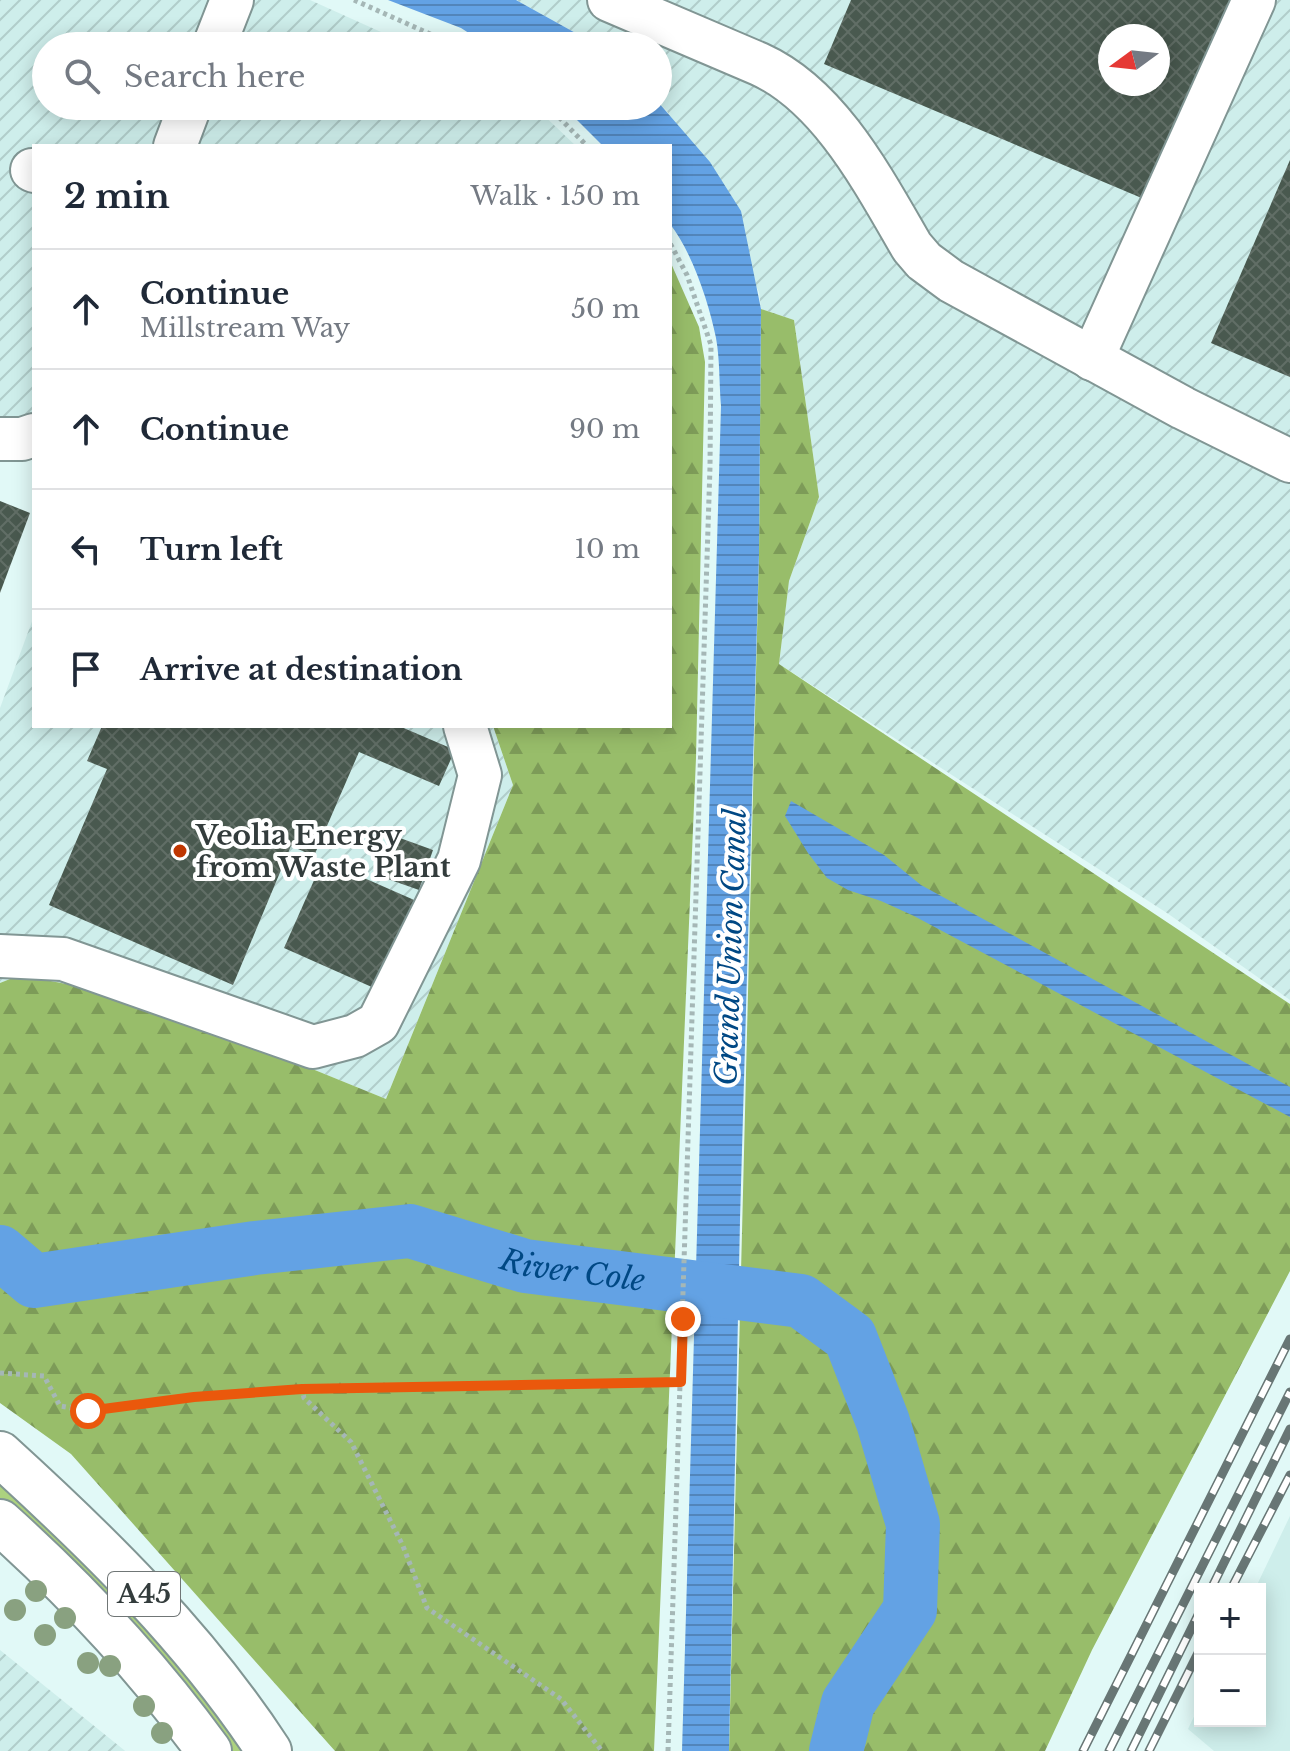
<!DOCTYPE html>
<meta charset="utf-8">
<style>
:root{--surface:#fff;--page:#f2f2f3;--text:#1f2937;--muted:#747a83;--line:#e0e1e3}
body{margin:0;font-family:"Libre Baskerville",serif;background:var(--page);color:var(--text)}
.controls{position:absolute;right:24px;bottom:24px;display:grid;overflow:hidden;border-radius:0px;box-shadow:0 4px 20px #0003}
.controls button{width:72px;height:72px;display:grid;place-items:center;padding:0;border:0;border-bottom:2px solid var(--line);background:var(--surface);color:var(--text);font:40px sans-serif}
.compass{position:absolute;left:1098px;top:24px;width:72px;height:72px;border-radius:50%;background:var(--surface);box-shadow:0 4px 20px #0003;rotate:255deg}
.stop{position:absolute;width:24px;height:24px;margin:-18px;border:6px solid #ea580c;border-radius:50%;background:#fff}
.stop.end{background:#ea580c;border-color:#fff;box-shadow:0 2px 8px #0008}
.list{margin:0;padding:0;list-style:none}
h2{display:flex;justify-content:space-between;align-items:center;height:104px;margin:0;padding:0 32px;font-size:34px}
h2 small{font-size:26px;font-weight:400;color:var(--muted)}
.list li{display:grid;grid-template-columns:52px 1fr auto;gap:24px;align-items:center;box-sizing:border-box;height:120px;padding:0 32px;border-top:2px solid var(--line)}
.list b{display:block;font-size:30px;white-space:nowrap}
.list p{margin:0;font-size:26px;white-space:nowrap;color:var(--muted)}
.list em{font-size:26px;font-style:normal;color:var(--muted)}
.icon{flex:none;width:44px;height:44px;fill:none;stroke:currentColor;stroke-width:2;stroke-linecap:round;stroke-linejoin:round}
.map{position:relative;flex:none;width:1290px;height:1751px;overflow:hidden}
.search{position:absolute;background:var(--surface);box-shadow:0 4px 20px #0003;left:32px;top:32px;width:640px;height:88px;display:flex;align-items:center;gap:20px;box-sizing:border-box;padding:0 28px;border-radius:44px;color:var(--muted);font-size:30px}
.panel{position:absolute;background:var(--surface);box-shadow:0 4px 20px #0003;left:32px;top:144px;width:640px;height:584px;border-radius:0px}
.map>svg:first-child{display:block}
</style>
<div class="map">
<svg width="1290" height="1751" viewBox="0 0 1290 1751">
<defs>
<pattern id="industrial-furrows" width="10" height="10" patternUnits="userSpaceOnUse" patternTransform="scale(2)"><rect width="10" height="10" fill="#ceeeeb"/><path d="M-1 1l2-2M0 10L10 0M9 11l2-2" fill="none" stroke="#b1cdca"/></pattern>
<pattern id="forest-firs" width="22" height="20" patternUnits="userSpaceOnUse" patternTransform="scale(2)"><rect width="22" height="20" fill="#98bd6a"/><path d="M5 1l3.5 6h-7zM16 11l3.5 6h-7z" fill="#7d9b58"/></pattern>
<pattern id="water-rules" width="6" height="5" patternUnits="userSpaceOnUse" patternTransform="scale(2)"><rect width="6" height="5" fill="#63a2e4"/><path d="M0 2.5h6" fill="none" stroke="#5285ba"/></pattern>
<pattern id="building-cross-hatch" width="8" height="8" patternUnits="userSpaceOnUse" patternTransform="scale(2)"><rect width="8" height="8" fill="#49594f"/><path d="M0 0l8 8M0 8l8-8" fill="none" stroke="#616e66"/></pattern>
</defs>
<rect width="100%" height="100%" fill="#e1f9f7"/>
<polygon fill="#ceeeeb" points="1290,1516 1290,1751 1214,1751 1188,1729 1200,1704 1200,1721 1260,1721 1260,1589 1255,1589"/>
<g fill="url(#industrial-furrows)" fill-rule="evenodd">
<polygon points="0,0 310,0 412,46 46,46 46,106 534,106 576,146 34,146 34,435 0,422"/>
<path d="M516,0h774v1000l-123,-87 -388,-249 10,-83 30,-84 -25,-177 -33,-11 -2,-17 -92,-181 -9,-9v-56h-59zM1110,36h48v48h-48z"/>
<polygon points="34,616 34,726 493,726 513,785 386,1099 138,998 20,975 0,983 0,708"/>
<polygon points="0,1650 124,1750 125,1751 0,1751"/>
</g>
<polygon fill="#acd27f" points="0,1473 92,1563 251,1751 228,1751 0,1503"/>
<g fill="url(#forest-firs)">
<polygon points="670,261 699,327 705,362 696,758 654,1751 335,1751 71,1454 0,1403 0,983 20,975 138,998 386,1099 513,785 493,726 670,726"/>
<polygon points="761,309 794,320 819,497 789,581 779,664 1290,1004 1290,1271 1092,1650 1045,1751 729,1751 759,554"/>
</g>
<g fill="url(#water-rules)">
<polygon points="388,0 516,0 599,46 489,46 461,28"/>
<path d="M658,102l52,60 31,49 20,98 -2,245 -19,666 -11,531h-47l39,-1345c-2,-22 -1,-46 -5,-68 -7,-35 -24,-86 -46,-114v-78h-67l-40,-40h95z"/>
<polygon points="791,801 884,855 921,885 1290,1087 1290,1117 914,916 881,901 848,890 827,878 808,853 785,816"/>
</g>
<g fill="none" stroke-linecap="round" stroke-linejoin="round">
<path stroke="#63a2e4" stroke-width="54" id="s1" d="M0,1252l34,29 221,-33 155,-17 115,35 276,35 49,36 33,85 30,102 -3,86 -62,93 -12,48"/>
</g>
<g fill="url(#building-cross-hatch)" fill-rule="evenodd">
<path d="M851,0h379l-86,199 -320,-135zM1110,36h48v48h-48z"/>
<polygon points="337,106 366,106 362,116"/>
<polygon points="1290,160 1290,377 1211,343"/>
<polygon points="0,501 30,513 0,593"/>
<polygon points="102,726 399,726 455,750 439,786 359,752 314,856 291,846 233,985 49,905 107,769 87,761"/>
<polygon points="400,838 433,850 419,890 385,878"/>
<polygon points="323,860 421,903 383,992 284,948"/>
</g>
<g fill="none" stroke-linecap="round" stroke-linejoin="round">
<defs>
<g id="minor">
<path d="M609,0l150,64c71,32 115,118 153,183l12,14 27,20 232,127 107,53"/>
<polyline points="214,46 232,0"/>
<polyline points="175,146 190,106"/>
<polyline points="32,170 34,171"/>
<polyline points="1092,359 1254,0"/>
<polyline points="0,439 22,439 34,435"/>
<polyline points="0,956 63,959 313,1047 355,1036 378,1023 459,860 480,775 465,726"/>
</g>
<g id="highway">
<path d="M0,1454c99,90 196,185 269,297"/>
<path d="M0,1522c77,69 148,145 209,229"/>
</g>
</defs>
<use href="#minor" stroke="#819694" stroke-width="46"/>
<use href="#highway" stroke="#819694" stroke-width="48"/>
<g stroke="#a5b7b6" stroke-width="5" stroke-dasharray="4 4" stroke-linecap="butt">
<polyline points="354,0 457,46"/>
<polyline points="548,106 587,146"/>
<polyline points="0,1373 44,1376 60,1406 88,1411 194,1397 302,1389 304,1398 351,1442 403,1546 427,1608 561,1699 602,1751"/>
<polyline points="302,1389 681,1382"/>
<polyline points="668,1751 710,467 711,345 687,275 670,243"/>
</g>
<use href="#minor" stroke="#fff" stroke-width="42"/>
<use href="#highway" stroke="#fff" stroke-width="44"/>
<defs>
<g id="rail">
<polyline points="1211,1589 1290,1429"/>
<polyline points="1231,1589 1290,1475"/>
<polyline points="1083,1751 1290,1339"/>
<polyline points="1109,1751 1290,1392"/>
<polyline points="1131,1751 1200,1611"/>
<polyline points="1149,1751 1200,1649"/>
</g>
</defs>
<use href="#rail" stroke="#687675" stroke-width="9"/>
<use href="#rail" stroke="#fff" stroke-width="6" stroke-dasharray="18" stroke-linecap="butt"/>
</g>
<g fill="#89a180">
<circle cx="36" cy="1591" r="11"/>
<circle cx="15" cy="1610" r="11"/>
<circle cx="65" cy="1618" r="11"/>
<circle cx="45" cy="1635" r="11"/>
<circle cx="88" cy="1663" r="11"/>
<circle cx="110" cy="1666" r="11"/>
<circle cx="144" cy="1706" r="11"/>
<circle cx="162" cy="1733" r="11"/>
</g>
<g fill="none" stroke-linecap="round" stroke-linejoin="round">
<polyline stroke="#ea580c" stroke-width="10" points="88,1411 194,1397 302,1389 681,1382 683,1319"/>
</g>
<circle fill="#bf3601" stroke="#fff" stroke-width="3" cx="180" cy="851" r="8"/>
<g text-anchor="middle" stroke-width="8" stroke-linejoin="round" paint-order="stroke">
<rect fill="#fff" stroke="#707676" stroke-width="2" x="108" y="1572" width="72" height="44" rx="6"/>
<g font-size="26" font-weight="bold" fill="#333c3c">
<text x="144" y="1603">A45</text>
</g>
<g font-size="28" font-weight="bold" fill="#333c3c" stroke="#fff" text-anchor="start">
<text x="196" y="845">Veolia Energy<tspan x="196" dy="32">from Waste Plant</tspan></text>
</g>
<g font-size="30" font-style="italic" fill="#004884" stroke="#fff">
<text transform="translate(731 947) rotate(-88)" y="10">Grand Union Canal</text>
<text dy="10" stroke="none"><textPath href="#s1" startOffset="592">River Cole</textPath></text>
</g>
</g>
</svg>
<div class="controls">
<button>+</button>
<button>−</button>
</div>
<svg class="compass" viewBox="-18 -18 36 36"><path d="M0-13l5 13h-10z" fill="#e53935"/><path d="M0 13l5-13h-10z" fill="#747a83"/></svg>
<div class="stop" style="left:88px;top:1411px"></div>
<div class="stop end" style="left:683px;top:1319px"></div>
<div class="search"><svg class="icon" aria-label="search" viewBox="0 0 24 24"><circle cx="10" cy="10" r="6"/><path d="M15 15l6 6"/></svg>Search here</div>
<section class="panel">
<h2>2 min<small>Walk · 150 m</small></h2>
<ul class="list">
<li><svg class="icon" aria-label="ahead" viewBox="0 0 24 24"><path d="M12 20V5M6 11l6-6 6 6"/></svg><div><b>Continue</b><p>Millstream Way</p></div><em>50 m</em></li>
<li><svg class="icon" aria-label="ahead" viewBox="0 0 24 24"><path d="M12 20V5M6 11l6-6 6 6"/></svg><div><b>Continue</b></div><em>90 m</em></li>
<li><svg class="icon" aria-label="left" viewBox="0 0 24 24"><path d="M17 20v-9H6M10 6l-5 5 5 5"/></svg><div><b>Turn left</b></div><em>10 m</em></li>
<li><svg class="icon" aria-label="arrive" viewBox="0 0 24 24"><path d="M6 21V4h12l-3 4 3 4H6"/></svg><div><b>Arrive at destination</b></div></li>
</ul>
</section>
</div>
